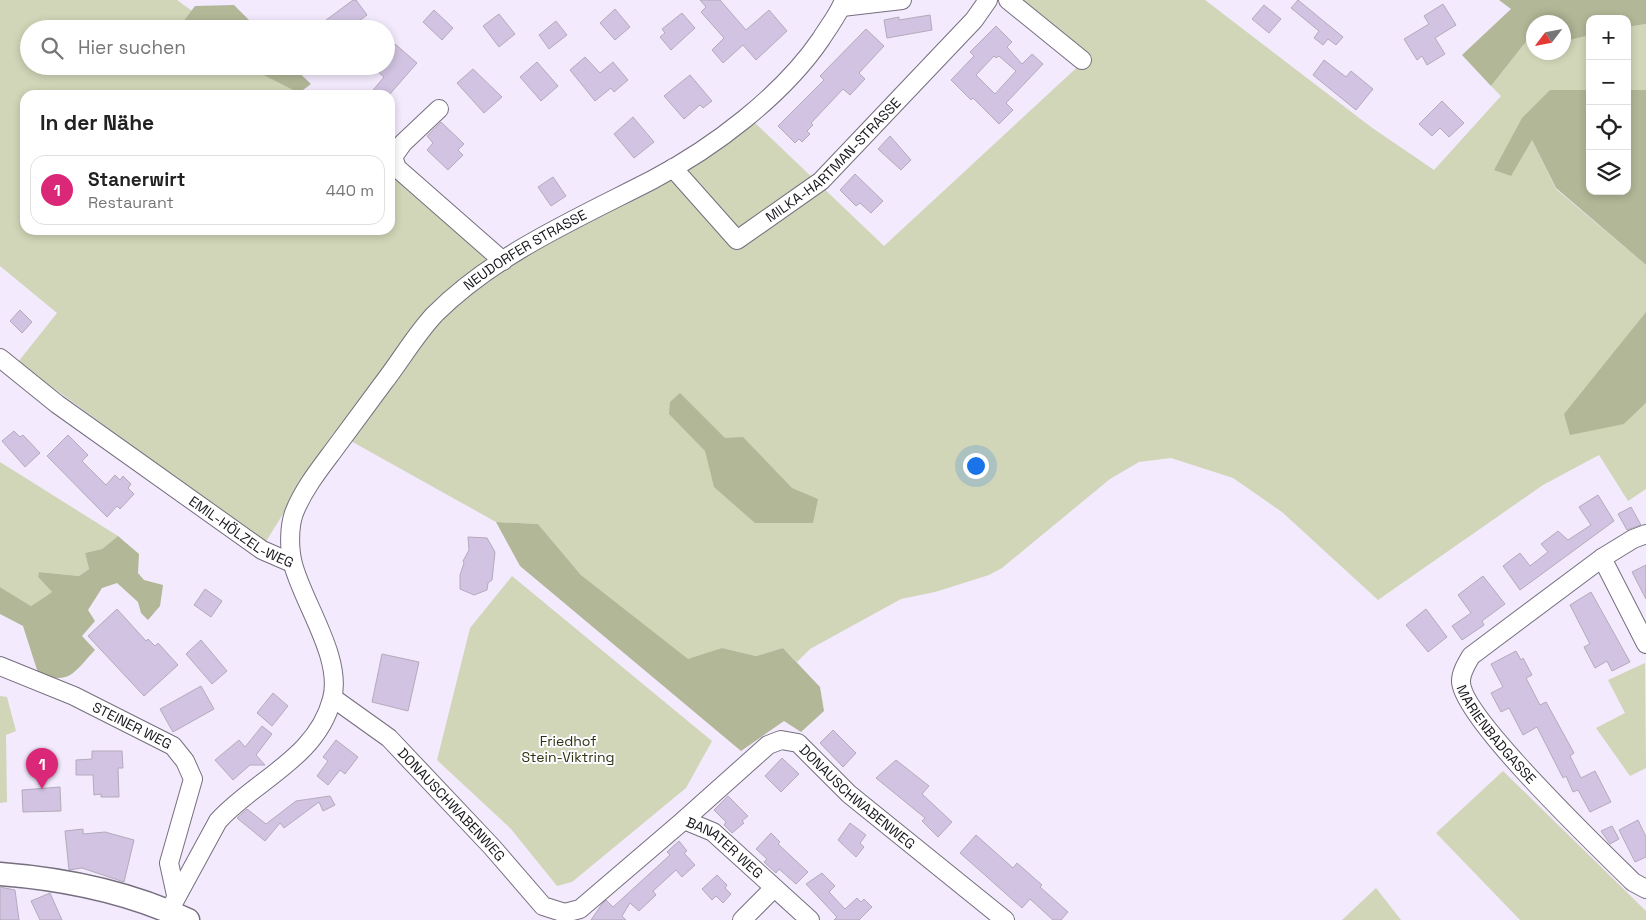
<!DOCTYPE html>
<html lang="de">
<meta charset="utf-8">
<style>
:root{--surface:#fff;--page:#f6f6f6;--text:#222;--muted:#767676;--line:#e0e0e0;--accent:#db2777}
body{margin:0;font-family:"Space Grotesk",sans-serif;background:var(--page);color:var(--text)}
.controls{position:absolute;right:15px;top:15px;display:grid;overflow:hidden;border-radius:10px;box-shadow:0 2px 8px #0003}
.controls button{width:45px;height:45px;display:grid;place-items:center;padding:0;border:0;border-bottom:1px solid var(--line);background:var(--surface);color:var(--text);font:25px sans-serif}
.compass{position:absolute;left:1526px;top:15px;width:45px;height:45px;border-radius:50%;background:var(--surface);box-shadow:0 2px 8px #0003;rotate:238deg}
.you{position:absolute;left:975px;top:465px;width:18px;height:18px;margin:-12px;border:4px solid #fff;border-radius:50%;background:#1a73e8;box-shadow:0 0 0 8px #1a73e833}
.badge{display:grid;place-items:center;width:32px;height:32px;border-radius:50%;background:var(--accent);color:#fff;font-size:16px;font-weight:700}
.pin{position:absolute;translate:-50% -41px;filter:drop-shadow(0 1px 2px #0008)}
.pin::after{content:'';position:absolute;top:26px;width:18px;height:15px;background:inherit;clip-path:polygon(0 0,100% 0,50% 100%)}
.list{margin:0;padding:0;list-style:none}
h2{display:flex;justify-content:space-between;align-items:center;height:65px;margin:0;padding:0 20px;font-size:21px}
h2 small{font-size:16px;font-weight:400;color:var(--muted)}
.list li{display:grid;grid-template-columns:32px 1fr auto;gap:15px;align-items:center;box-sizing:border-box;height:70px;margin:0 10px 10px;padding:0 10px;border:1px solid var(--line);border-radius:15px}
.list b{display:block;font-size:19px;white-space:nowrap}
.list p{margin:0;font-size:16px;white-space:nowrap;color:var(--muted)}
.list em{font-size:16px;font-style:normal;color:var(--muted)}
.icon{flex:none;width:28px;height:28px;fill:none;stroke:currentColor;stroke-width:2;stroke-linecap:round;stroke-linejoin:round}
.map{position:relative;flex:none;width:1646px;height:920px;overflow:hidden}
.search{position:absolute;background:var(--surface);box-shadow:0 2px 8px #0003;left:20px;top:20px;width:375px;height:55px;display:flex;align-items:center;gap:12px;box-sizing:border-box;padding:0 18px;border-radius:28px;color:var(--muted);font-size:19px}
.panel{position:absolute;background:var(--surface);box-shadow:0 2px 8px #0003;left:20px;top:90px;width:375px;height:145px;border-radius:15px}
.map>svg:first-child{display:block}
</style>
<div class="map">
<svg width="1646" height="920" viewBox="0 0 1646 920">
<rect width="100%" height="100%" fill="#f3eafd"/>
<g fill="#d1d6b8">
<polygon points="0,0 177,0 217,29 29,29 29,66 269,66 309,95 25,95 25,230 390,230 390,173 477,245 488,263 332,435 265,543 18,362 57,313 0,266"/>
<polygon points="1016,0 1205,0 1371,127 1434,170 1501,96 1491,86 1533,33 1534,52 1564,52 1564,40 1590,35 1590,90 1550,90 1532,140 1556,189 1646,265 1646,312 1565,415 1624,424 1646,403 1646,489 1628,501 1599,455 1543,485 1378,600 1282,512 1233,478 1171,458 1139,462 1110,479 1002,568 989,575 935,592 901,599 810,649 797,662 783,648 756,656 722,648 688,660 581,575 538,524 496,522 349,440 418,342 462,297 535,248 753,121 884,246 1086,59"/>
<polygon points="1646,24 1646,90 1627,90 1627,27"/>
<polygon points="0,462 118,536 102,549 85,553 89,569 79,576 39,572 38,577 52,592 31,606 0,587"/>
<polygon points="512,576 712,741 686,788 572,882 557,886 511,829 437,760 470,628"/>
<polygon points="1645,663 1646,768 1630,776 1596,728 1625,713 1608,680"/>
<polygon points="0,696 7,697 16,731 6,735 7,802 0,803"/>
<polygon points="1503,771 1646,911 1646,920 1520,920 1436,833"/>
<polygon points="1376,888 1401,920 1342,920"/>
</g>
<g fill="#b2b797">
<polygon points="1499,0 1646,0 1646,24 1627,27 1627,19 1590,19 1590,35 1565,41 1564,22 1534,22 1533,33 1491,86 1462,55 1511,9"/>
<polygon points="234,5 254,25 253,29 191,29 183,22 195,6"/>
<polygon points="246,66 292,66 311,84 299,93"/>
<polygon points="1550,90 1590,90 1590,191 1627,191 1627,90 1646,90 1646,265 1556,188 1532,140 1511,176 1494,170 1522,118"/>
<polygon points="1646,312 1646,403 1624,424 1570,435 1564,414"/>
<polygon points="680,393 725,438 743,437 792,488 818,499 813,523 755,523 714,487 705,451 669,414 670,402"/>
<polygon points="496,522 538,524 581,575 688,659 722,648 756,656 783,648 820,687 824,711 801,732 784,721 741,751 520,566"/>
<path d="M118,536l21,18 -1,19 6,7 19,5 -3,21 -12,14 -7,-7 -3,-11 -21,-19 -15,5 -14,22 7,11 -13,15 13,14c-21,22 -25,36 -57,23l-15,-47 -23,-12v-27l31,19 21,-14 -14,-15 1,-5 40,4 10,-7 -4,-16 17,-4z"/>
</g>
<g fill="#d1c3e1" stroke="#b3abbc" fill-rule="evenodd">
<polygon points="353,0 356,0 367,15 349,29 314,29"/>
<polygon points="700,0 720,0 746,30 769,10 787,31 756,60 743,45 723,63 712,50 724,38 701,12 706,7"/>
<polygon points="1298,0 1343,37 1336,45 1328,39 1323,45 1314,38 1319,31 1291,8"/>
<polygon points="1443,4 1456,25 1435,38 1445,54 1427,65 1422,56 1417,60 1404,39 1429,24 1424,16"/>
<polygon points="1264,5 1281,19 1269,33 1252,19"/>
<polygon points="615,9 630,27 615,40 600,23"/>
<polygon points="434,10 453,28 442,40 423,22"/>
<polygon points="682,13 695,28 671,50 660,37 665,33 662,29"/>
<polygon points="499,14 515,34 499,47 483,26"/>
<polygon points="930,15 932,30 887,38 884,20 899,17 899,20"/>
<polygon points="556,21 567,35 549,49 539,35"/>
<path d="M996,26l16,16 -5,5 15,17 10,-10 11,10 -37,39 7,7 -14,14 -26,-26 -2,2 -20,-20 23,-24 -4,-4zM994,56l2,2 3,-2 17,15 -21,23 -19,-19z"/>
<polygon points="866,29 884,46 859,73 865,79 850,95 843,89 811,123 813,125 807,131 810,134 802,142 799,139 795,143 778,126 824,80 820,76"/>
<polygon points="395,44 417,63 389,95 369,95 384,77 377,71 380,66 386,66 386,54"/>
<polygon points="585,57 600,73 613,62 628,80 614,92 611,88 595,101 570,70"/>
<polygon points="1324,60 1346,77 1351,71 1373,89 1356,110 1313,75"/>
<polygon points="537,62 558,86 541,101 520,77"/>
<polygon points="473,69 502,97 484,113 457,83"/>
<polygon points="690,75 712,101 703,108 700,105 684,119 664,96"/>
<polygon points="1442,101 1464,123 1449,137 1440,128 1432,136 1419,124"/>
<polygon points="633,117 654,142 634,158 614,134"/>
<polygon points="441,122 464,144 458,150 463,155 448,170 427,150 433,143 427,136"/>
<polygon points="890,136 911,160 901,170 878,149"/>
<polygon points="855,174 883,201 871,213 860,203 856,206 840,190"/>
<polygon points="553,177 566,196 551,206 538,187"/>
<polygon points="20,310 32,322 22,333 10,321"/>
<polygon points="14,431 20,437 23,435 40,453 25,467 2,441"/>
<polygon points="68,435 88,455 82,461 106,485 115,475 120,480 123,476 131,484 128,488 134,494 120,509 117,506 107,517 47,456"/>
<polygon points="1598,495 1614,521 1520,590 1503,566 1520,553 1530,566 1548,552 1541,544 1558,531 1568,540 1591,525 1579,507"/>
<polygon points="1631,507 1641,525 1627,530 1618,514"/>
<polygon points="468,537 487,538 495,552 492,580 488,583 487,590 474,595 460,589 460,575 464,563 463,561 469,550"/>
<polygon points="1646,565 1646,599 1632,572"/>
<polygon points="1483,576 1505,604 1482,621 1484,625 1462,640 1452,626 1471,613 1458,595"/>
<polygon points="205,589 222,601 211,617 194,605"/>
<polygon points="1591,592 1630,662 1612,671 1607,661 1595,668 1584,647 1590,644 1570,605"/>
<polygon points="117,609 146,641 148,639 155,646 158,643 178,665 144,696 88,636"/>
<polygon points="1426,609 1447,637 1428,652 1406,625"/>
<polygon points="201,640 227,671 212,684 186,654"/>
<polygon points="1516,651 1521,660 1523,658 1532,675 1526,678 1540,705 1546,702 1574,753 1570,756 1581,778 1595,771 1611,802 1590,812 1578,790 1573,792 1566,776 1563,778 1537,727 1523,735 1509,708 1501,712 1491,693 1503,687 1491,664"/>
<polygon points="382,654 419,662 408,711 372,702"/>
<polygon points="201,686 214,709 173,732 160,709"/>
<polygon points="273,693 288,706 272,726 257,713"/>
<polygon points="262,726 272,734 256,755 265,765 250,765 233,780 215,760 239,740 245,747"/>
<polygon points="833,730 856,753 843,767 820,743"/>
<polygon points="336,740 358,757 345,774 340,770 328,785 317,776 328,761 323,757"/>
<polygon points="92,751 122,751 123,768 118,768 119,797 101,797 101,794 94,795 93,775 76,775 76,760 92,759"/>
<polygon points="782,758 799,774 781,792 765,776"/>
<polygon points="896,760 929,786 922,794 952,822 938,837 922,821 925,818 876,778"/>
<polygon points="60,787 61,811 23,812 22,790"/>
<polygon points="330,796 335,805 323,811 319,802 284,828 280,823 265,841 237,818 247,809 266,824 296,801"/>
<polygon points="728,796 748,816 742,821 744,823 732,833 724,825 726,822 714,810"/>
<polygon points="1638,820 1646,837 1646,857 1635,862 1619,830"/>
<polygon points="850,823 866,835 860,843 864,847 856,857 838,840"/>
<polygon points="1612,826 1619,839 1610,844 1601,831"/>
<polygon points="83,829 83,834 105,832 134,840 124,882 82,868 69,870 65,831"/>
<polygon points="771,833 780,842 778,844 808,872 796,884 779,869 776,873 764,862 767,859 756,849"/>
<polygon points="976,835 1013,868 1017,863 1042,885 1040,887 1068,912 1061,920 1053,920 1030,899 1022,908 960,853"/>
<polygon points="679,841 687,851 684,853 695,865 682,877 676,870 653,891 656,895 639,911 630,903 622,916 626,920 591,920 602,904 606,900 613,907 670,855 667,852"/>
<polygon points="822,873 835,886 829,892 845,909 857,898 861,902 864,899 872,907 859,920 834,920 837,917 806,884"/>
<polygon points="717,875 727,885 725,888 731,894 723,903 716,896 712,900 702,889"/>
<polygon points="0,887 15,890 19,920 0,920"/>
<polygon points="50,893 62,920 40,920 31,901"/>
</g>
<g fill="none" stroke-linecap="round" stroke-linejoin="round">
<defs>
<g id="minor">
<polyline points="1008,0 1082,60"/>
<polyline points="842,7 902,0"/>
<polyline points="439,109 403,143 393,157 397,168 503,261"/>
<path id="s1" d="M673,168l64,72 84,-59 153,-161 14,-20"/>
<path id="s2" d="M0,358l57,46 205,146 30,13"/>
<path id="s3" d="M1646,534l-13,5 -31,19 -131,98c-4,7 -10,16 -10,25 -1,35 141,170 172,201l13,7"/>
<polyline points="1602,558 1646,644"/>
<path id="s4" d="M0,666l74,30 99,50 12,15 8,18 -24,84 7,32"/>
<path id="s5" d="M333,698l56,40 103,109 51,59 22,7"/>
<path id="s6" d="M684,820l84,-75 13,-5 17,3 51,51 156,126"/>
<path id="s7" d="M169,911l49,-90c37,-41 99,-63 114,-122 11,-41 -29,-96 -39,-135 -4,-15 -4,-37 1,-51 9,-23 24,-42 39,-62 17,-23 34,-46 51,-69 17,-22 32,-48 51,-68 60,-60 143,-96 217,-134 61,-32 130,-84 169,-141 8,-13 18,-25 23,-39"/>
<path id="s8" d="M565,913l15,-4 104,-89 29,12 97,88"/>
<polyline points="742,920 774,888"/>
</g>
<path id="major" d="M0,874c65,5 129,18 188,46"/>
</defs>
<use href="#minor" stroke="#766e7e" stroke-width="20"/>
<use href="#major" stroke="#766e7e" stroke-width="25"/>
<use href="#minor" stroke="#fff" stroke-width="18"/>
<use href="#major" stroke="#fff" stroke-width="22"/>
</g>
<g text-anchor="middle" stroke-width="4" stroke-linejoin="round" paint-order="stroke">
<g font-size="14" fill="#18151b" stroke="#fcfbff">
<text dy="5" stroke="none"><textPath href="#s1" startOffset="222">MILKA-HARTMAN-STRASSE</textPath></text>
<text dy="5" stroke="none"><textPath href="#s7" startOffset="822">NEUDORFER STRASSE</textPath></text>
<text dy="5" stroke="none"><textPath href="#s2" startOffset="298">EMIL-HÖLZEL-WEG</textPath></text>
<text dy="5" stroke="none"><textPath href="#s4" startOffset="145">STEINER WEG</textPath></text>
<text dy="5" stroke="none"><textPath href="#s3" startOffset="306">MARIENBADGASSE</textPath></text>
<text dy="5" stroke="none"><textPath href="#s6" startOffset="224">DONAUSCHWABENWEG</textPath></text>
<text dy="5" stroke="none"><textPath href="#s5" startOffset="160">DONAUSCHWABENWEG</textPath></text>
<text dy="5" stroke="none"><textPath href="#s8" startOffset="202">BANATER WEG</textPath></text>
</g>
<g font-size="14" fill="#2f330b" stroke="#fcfbff">
<text x="568" y="746">Friedhof<tspan x="568" dy="16">Stein-Viktring</tspan></text>
</g>
</g>
</svg>
<div class="controls">
<button>+</button>
<button>−</button>
<button><svg class="icon" aria-label="locate" viewBox="0 0 24 24"><circle cx="12" cy="12" r="6"/><path d="M12 2v4M12 18v4M2 12h4M18 12h4"/></svg></button>
<button><svg class="icon" aria-label="layers" viewBox="0 0 24 24"><path d="M12 4l9 5-9 5-9-5zM3 14l9 5 9-5"/></svg></button>
</div>
<svg class="compass" viewBox="-18 -18 36 36"><path d="M0-13l5 13h-10z" fill="#e53935"/><path d="M0 13l5-13h-10z" fill="#767676"/></svg>
<div class="you"></div>
<div class="pin badge" style="left:42px;top:789px">1</div>
<div class="search"><svg class="icon" aria-label="search" viewBox="0 0 24 24"><circle cx="10" cy="10" r="6"/><path d="M15 15l6 6"/></svg>Hier suchen</div>
<section class="panel">
<h2>In der Nähe<small></small></h2>
<ul class="list">
<li><span class="badge">1</span><div><b>Stanerwirt</b><p>Restaurant</p></div><em>440 m</em></li>
</ul>
</section>
</div>
